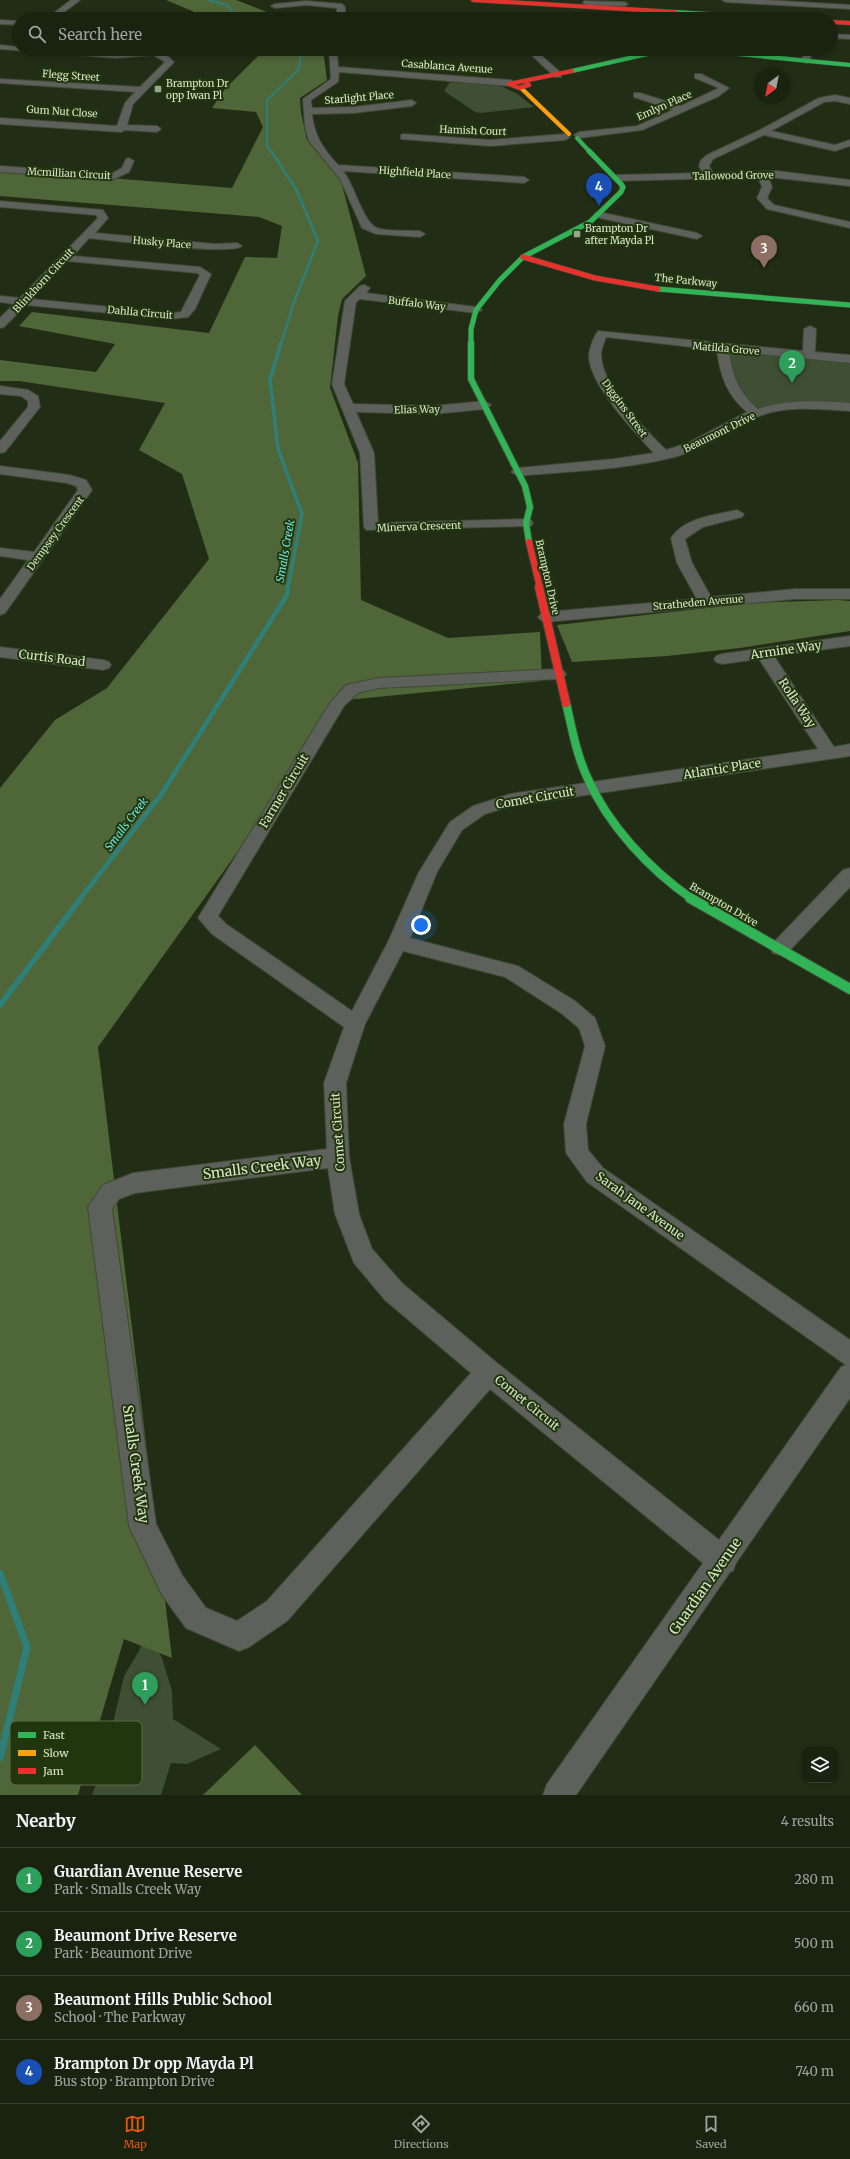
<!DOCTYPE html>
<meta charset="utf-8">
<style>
:root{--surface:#1a2210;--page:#272f1e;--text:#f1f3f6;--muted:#9fa49f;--line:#383f30;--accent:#ea580c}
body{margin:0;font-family:Merriweather,serif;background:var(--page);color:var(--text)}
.controls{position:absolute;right:12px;bottom:12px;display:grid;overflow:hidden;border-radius:8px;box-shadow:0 2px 6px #0003}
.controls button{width:36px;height:36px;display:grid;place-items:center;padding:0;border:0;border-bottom:1px solid var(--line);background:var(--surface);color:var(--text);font:20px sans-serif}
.compass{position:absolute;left:754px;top:68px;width:36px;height:36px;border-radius:50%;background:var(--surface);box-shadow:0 2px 6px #0003;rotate:212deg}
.you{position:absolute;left:421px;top:925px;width:14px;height:14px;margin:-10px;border:3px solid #fff;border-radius:50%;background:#1a73e8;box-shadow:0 0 0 6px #1a73e833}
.badge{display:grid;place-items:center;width:26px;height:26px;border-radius:50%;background:var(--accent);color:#fff;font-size:13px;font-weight:700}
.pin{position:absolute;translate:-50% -33px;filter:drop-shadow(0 1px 2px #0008)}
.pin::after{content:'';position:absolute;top:21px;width:14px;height:12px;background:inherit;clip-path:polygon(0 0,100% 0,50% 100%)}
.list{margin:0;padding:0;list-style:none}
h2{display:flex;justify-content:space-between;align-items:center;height:52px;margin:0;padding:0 16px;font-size:17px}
h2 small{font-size:13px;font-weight:400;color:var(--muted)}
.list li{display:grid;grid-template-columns:26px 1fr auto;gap:12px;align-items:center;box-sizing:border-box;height:64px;padding:0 16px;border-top:1px solid var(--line)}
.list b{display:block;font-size:15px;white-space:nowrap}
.list p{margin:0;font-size:13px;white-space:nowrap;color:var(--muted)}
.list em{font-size:13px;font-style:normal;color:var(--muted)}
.icon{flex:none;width:22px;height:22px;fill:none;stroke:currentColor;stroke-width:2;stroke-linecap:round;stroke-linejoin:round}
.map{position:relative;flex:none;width:850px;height:1795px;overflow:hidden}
.search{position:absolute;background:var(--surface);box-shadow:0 2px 6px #0003;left:12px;right:12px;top:12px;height:44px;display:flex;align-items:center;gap:10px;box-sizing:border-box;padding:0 14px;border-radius:22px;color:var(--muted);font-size:15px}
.sheet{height:308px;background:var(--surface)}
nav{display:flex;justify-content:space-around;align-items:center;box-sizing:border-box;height:56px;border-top:1px solid var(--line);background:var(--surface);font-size:11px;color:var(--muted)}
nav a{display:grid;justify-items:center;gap:2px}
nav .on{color:var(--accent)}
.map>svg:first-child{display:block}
</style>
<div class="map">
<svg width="850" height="1795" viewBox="0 0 850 1795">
<rect width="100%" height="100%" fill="#222d16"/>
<g fill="#3f4f33">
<polygon points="450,82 496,84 516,93 534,107 481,113 475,112 444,91"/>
<polygon points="736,351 850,361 850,405 754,408 736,387 727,355 729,352"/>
<polygon points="147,1630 162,1658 172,1691 173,1719 221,1749 187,1764 171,1763 161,1795 92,1795 103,1766 124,1676 139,1651"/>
</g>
<g fill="#4f6738">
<polygon points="166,0 236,0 285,19 211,19"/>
<polygon points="173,49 323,49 327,80 300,98 301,113 307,140 341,181 366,276 342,299 338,316 330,388 358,463 361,600 448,638 540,632 542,681 346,700 98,1047 172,1658 124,1639 78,1795 0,1795 0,788 55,720 107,688 209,559 182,474 139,450 165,403 19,381 0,381 0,360 96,372 115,344 19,326 32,312 209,333 245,257 277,258 282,226 259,217 0,196 0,169 232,188 263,127 256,112 212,108 225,89 259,55"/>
<polygon points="838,600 850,601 850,631 740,648 667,656 572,662 557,625 751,603"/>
<polygon points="255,1745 302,1795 203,1795"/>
</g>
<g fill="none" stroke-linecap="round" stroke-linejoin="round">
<g stroke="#2f7f79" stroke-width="2">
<polyline points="208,0 227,5 237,19"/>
<polyline points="271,152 267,145 267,100 299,69 302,49"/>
</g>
<polyline stroke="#2f7f79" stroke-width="2.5" points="271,151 296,189 318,241 294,302 281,344"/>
<polyline stroke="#2f7f79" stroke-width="3.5" points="281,343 270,380 278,449 302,514 288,588"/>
<polyline stroke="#2f7f79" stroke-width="4.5" points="80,899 161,795 287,595 288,587"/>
<polyline stroke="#2f7f79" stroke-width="5.5" points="0,1005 81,898"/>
<polyline stroke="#2f7f79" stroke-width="7" points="0,1573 27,1647 0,1758"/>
<defs>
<g id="street">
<polygon points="71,0 80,0 55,19 46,19"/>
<polygon points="722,0 765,0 850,5 850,9 726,2"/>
<polygon points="306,1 342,4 345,7 345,19 337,19 337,8 306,5 275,8 271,6 275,4"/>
<polygon points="584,1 624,2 628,4 624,6 587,5 583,3"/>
<polygon points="408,14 411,14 411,18 383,19"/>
<polygon points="517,14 566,17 570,19 496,19"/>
<polygon points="0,20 19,21 19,25 0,24"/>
<polygon points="831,34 850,35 850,39 831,38"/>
<polygon points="0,45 19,47 19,49 55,49 116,54 153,51 164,53 174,62 133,104 127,125 157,126 161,129 157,132 125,130 121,132 0,124 0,118 117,126 125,103 135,92 0,83 0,79 140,87 165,62 153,55 116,58 0,49"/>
<path d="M329,49h8l1,18 173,13 4,3 -4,3 -172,-14 -1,10 -27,18 1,8 42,-1 58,-7 4,3 -4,3 -58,7 -42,1c2,21 11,35 26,51l186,12 5,3 -5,3 -181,-12c11,13 20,51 34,57 12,4 30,2 43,3l5,3 -5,3 -44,-3 -14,-6 -22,-49 -31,-38 -4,-14 -2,-28 28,-20z"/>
<polygon points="401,49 442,49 455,52 451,54 405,51"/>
<polygon points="525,49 534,49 561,73 561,77 555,77"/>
<polygon points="804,49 812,49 810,61 806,63 802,61"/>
<polygon points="695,74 701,74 729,88 719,96 642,130 579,138 574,135 579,132 637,126 673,110 634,97 634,93 640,93 681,106 719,88 695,78"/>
<polygon points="835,95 850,98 850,104 835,101 824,102 771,131 835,145 850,140 850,146 835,151 764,135 713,159 709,166 713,173 777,171 850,180 850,186 768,177 772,187 767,198 774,205 850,222 850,228 767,209 757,198 762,187 758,177 616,181 611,178 616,175 703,173 699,166 701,160 707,155 760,130 819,98"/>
<polygon points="404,134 490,140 565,134 570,137 565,140 490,146 401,139 401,135"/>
<polygon points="129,158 134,161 129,172 112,180 0,172 0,166 111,174 122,168 126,159"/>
<path d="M0,201l103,9 5,8 -13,15 120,11 22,-1 5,3c-8,10 -133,-6 -153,-8l-16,18 127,11 11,7 -16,35 -7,8 -17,2 -145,-14 -22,22 -4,1v-10l14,-14 -14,-2v-6l20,2 78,-80 -2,-3 -96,-8zM67,261l130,12 3,2 -19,37 -10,1 -140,-14z"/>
<polygon points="599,212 697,233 702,236 697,239 595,217 595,213"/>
<polygon points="364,285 370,288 366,293 476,307 482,310 476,313 360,299 356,302 344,384 353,404 433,406 485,401 491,405 485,409 433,414 356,412 374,453 378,523 526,519 531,520 533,523 531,526 366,530 364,527 360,453 332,384 345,301 360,286"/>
<path d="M810,326l6,3 -1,23 35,3v8l-121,-12c3,24 10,42 29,58 29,-10 61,-8 92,-6v8c-30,-2 -65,-6 -93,6 -27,12 -51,30 -79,39 -52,14 -107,15 -160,20l-7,-4 7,-4 96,-9 40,-6c-19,-20 -67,-71 -65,-99 1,-7 5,-18 9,-23l205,20 1,-22zM606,337l111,13c3,26 10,45 30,62l-59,31 -22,7c-21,-21 -64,-63 -65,-95 0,-6 3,-12 5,-18z"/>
<polygon points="0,386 28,390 38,396 40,407 5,452 0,453 0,441 28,407 28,401 21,396 0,394"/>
<polygon points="0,466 69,475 86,480 92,490 5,613 0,615 0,599 28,560 0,556 0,548 34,552 78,490 76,486 67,483 0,474"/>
<path d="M737,510l7,4 -2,3 -39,10 -18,12 7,24 19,34 84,-8h55v10h-55l-249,23 -5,-2 -3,-3 3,-3 5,-2 151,-13 -20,-36 -6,-25c14,-21 44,-23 66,-28z"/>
<path d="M850,636v10l-76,10 60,91 16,-3v12l-338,50 -27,8 -23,16 -25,42 -27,66 108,28 57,35 20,17 10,28 -19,78 2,26 15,18 247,172v58l-114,165 -3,8 -3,1 -154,223h-33l4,-11 156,-221 -213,-174 -203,232 -38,26 -10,4 -53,-23 -24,-33 -33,-69 -41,-319 15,-22 30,-12 194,-24 -3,-66 20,-56 -132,-93 -14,-16 132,-215 16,-18 33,-7 179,-9 6,2 2,3 -2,3 -6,2 -179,9 -21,5 -14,13 -126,210 8,8 126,87 36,-69 31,-70 31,-50 23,-16 37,-12 308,-45 -59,-90 -37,5 -6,-2 -2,-3 2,-3 6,-2zM403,951l102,26 56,36 18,15 6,18 -21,78 2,29 21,29 259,183 -5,2 -122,173 -222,-177 -94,-79 -31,-35 -13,-35 -10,-57 -3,-74 19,-59zM328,1168l7,46 19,49 31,37 86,73 -204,228 -30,20 -31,-13 -24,-33 -26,-51 -44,-315 7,-10 16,-6z"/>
<polygon points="0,647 103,660 109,662 111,665 109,668 103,670 0,657"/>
<polygon points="850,868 850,887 787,953 780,955 773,953 770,948 773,943 843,870"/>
</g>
<g id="fast-far4">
<polyline points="675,12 786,19"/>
<polyline points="572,71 665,50 697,50 850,65"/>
<polyline points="577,138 590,152"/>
</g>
<g id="fast-far3">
<polyline points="658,289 850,305"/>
<polyline points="471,344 471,329 476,310 500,280 523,257 590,222 621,192 623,187 621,184 589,151"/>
</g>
<polyline id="fast-far2" points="471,343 471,379 525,486 530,507 526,523 529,542"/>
<path id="fast-far1" d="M566,703c6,25 10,50 21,74 21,48 62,92 105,122"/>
<polyline id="fast" points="690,898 850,989"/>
<g id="slow">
<polyline points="771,16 822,19"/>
<polyline points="521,88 569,134"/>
</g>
<g id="jam-far3">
<polyline points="473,0 675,12"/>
<polyline points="831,22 850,23"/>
<polyline points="526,82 529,85 519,88 509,84 572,71"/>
</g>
<polyline id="jam-far2" points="523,257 595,278 658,289"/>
<polyline id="jam-far1" points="529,542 540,588"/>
<polyline id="jam" points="539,587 566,703"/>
</defs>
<use href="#street" stroke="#3f4935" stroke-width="2"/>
<use href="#fast-far4" stroke="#3f4935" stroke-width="5"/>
<use href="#fast-far3" stroke="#3f4935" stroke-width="6"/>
<use href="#fast-far2" stroke="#3f4935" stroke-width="8"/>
<use href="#fast-far1" stroke="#3f4935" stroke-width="10"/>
<use href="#fast" stroke="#3f4935" stroke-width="12"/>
<use href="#slow" stroke="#3f4935" stroke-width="5"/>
<use href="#jam-far3" stroke="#3f4935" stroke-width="5"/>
<use href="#jam-far2" stroke="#3f4935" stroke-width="6"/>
<use href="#jam-far1" stroke="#3f4935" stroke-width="8"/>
<use href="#jam" stroke="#3f4935" stroke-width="10"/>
<use href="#street" fill="#5e605c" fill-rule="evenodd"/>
<use href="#fast-far4" stroke="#30b455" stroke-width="4"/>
<use href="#fast-far3" stroke="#30b455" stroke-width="5"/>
<use href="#fast-far2" stroke="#30b455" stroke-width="6"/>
<use href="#fast-far1" stroke="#30b455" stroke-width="8"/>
<use href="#fast" stroke="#30b455" stroke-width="10"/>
<use href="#slow" stroke="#ff9f0a" stroke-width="4"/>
<use href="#jam-far3" stroke="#e5322d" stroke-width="4"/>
<use href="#jam-far2" stroke="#e5322d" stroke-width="5"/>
<use href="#jam-far1" stroke="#e5322d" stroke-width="6"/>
<use href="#jam" stroke="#e5322d" stroke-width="8"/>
</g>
<g fill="#98a58d" stroke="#22360d" stroke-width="1.5">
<rect x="154" y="85" width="8" height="8" rx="2"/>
<rect x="573" y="230" width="8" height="8" rx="2"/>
</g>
<g text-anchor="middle" stroke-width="4" stroke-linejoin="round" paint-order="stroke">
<g font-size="10" fill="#d8e5cd" stroke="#22360d">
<text transform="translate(447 66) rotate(4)" y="4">Casablanca Avenue</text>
<text transform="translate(71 75) rotate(4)" y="4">Flegg Street</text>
<text transform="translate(359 97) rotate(-5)" y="4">Starlight Place</text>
<text transform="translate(664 105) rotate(-24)" y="4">Emlyn Place</text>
<text transform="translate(62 111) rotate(4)" y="4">Gum Nut Close</text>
<text transform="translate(473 130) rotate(2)" y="4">Hamish Court</text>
<text transform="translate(415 172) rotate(4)" y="4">Highfield Place</text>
<text transform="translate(69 173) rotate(3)" y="4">Mcmillian Circuit</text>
<text transform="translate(733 175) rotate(-1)" y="4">Tallowood Grove</text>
<text transform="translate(162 242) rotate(5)" y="4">Husky Place</text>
<text transform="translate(43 280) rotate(-47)" y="4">Blinkhorn Circuit</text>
<text transform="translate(686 280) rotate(6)" y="4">The Parkway</text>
<text transform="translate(417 303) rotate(7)" y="4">Buffalo Way</text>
<text transform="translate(140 312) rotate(5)" y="4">Dahlia Circuit</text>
<text transform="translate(726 348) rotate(5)" y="4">Matilda Grove</text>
<text transform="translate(625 408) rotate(54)" y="4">Diggins Street</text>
<text transform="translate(417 409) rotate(-1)" y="4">Elias Way</text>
<text transform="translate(719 432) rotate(-26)" y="4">Beaumont Drive</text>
<text transform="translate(419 526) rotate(-2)" y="4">Minerva Crescent</text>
<text transform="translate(55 533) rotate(-54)" y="4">Dempsey Crescent</text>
<text transform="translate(548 577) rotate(77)" y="4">Brampton Drive</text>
<text transform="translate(698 602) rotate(-5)" y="4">Stratheden Avenue</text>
<text transform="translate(724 904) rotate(30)" y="4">Brampton Drive</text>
</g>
<g font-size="10" fill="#d8e5cd" stroke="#22360d" text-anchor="start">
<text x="166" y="87">Brampton Dr<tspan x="166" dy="12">opp Iwan Pl</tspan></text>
<text x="585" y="232">Brampton Dr<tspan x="585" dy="12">after Mayda Pl</tspan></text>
</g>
<g font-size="11" font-style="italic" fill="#6deae4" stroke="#22360d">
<text transform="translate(285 551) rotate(-80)" y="4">Smalls Creek</text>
<text transform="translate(126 824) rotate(-53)" y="4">Smalls Creek</text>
</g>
<g font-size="12" fill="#d8e5cd" stroke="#22360d">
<text transform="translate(786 650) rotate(-8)" y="4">Armine Way</text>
<text transform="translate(52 658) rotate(7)" y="4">Curtis Road</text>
<text transform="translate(797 703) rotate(56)" y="4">Rolla Way</text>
<text transform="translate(722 769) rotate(-9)" y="4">Atlantic Place</text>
<text transform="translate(284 791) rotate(-59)" y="4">Farmer Circuit</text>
<text transform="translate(535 798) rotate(-10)" y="4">Comet Circuit</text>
<text transform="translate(338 1132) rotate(-94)" y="4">Comet Circuit</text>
<text transform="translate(640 1206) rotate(36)" y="4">Sarah Jane Avenue</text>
<text transform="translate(527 1403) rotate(39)" y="4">Comet Circuit</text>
</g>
<g font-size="14" fill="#d8e5cd" stroke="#22360d">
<text transform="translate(262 1167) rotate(-7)" y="5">Smalls Creek Way</text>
<text transform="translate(136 1464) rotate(82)" y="5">Smalls Creek Way</text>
<text transform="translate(705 1586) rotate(-55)" y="5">Guardian Avenue</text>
</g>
</g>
<rect x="10" y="1721" width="132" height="64" rx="6" fill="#22360d" stroke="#596b47" stroke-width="1"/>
<rect x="18" y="1732" width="18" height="6" fill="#30b455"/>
<rect x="18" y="1750" width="18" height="6" fill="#ff9f0a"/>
<rect x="18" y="1768" width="18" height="6" fill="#e5322d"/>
<g font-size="11" fill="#d8e5cd">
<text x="43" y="1739">Fast</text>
<text x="43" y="1757">Slow</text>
<text x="43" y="1775">Jam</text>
</g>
</svg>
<div class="controls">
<button><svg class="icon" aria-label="layers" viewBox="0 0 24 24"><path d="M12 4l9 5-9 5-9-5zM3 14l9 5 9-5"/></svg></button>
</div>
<svg class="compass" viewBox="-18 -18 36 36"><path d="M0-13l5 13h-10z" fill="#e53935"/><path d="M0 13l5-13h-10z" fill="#9fa49f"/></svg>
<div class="you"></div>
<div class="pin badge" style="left:145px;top:1705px;background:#2e9e5b">1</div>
<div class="pin badge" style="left:792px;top:383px;background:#2e9e5b">2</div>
<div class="pin badge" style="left:764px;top:268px;background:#8d6e63">3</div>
<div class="pin badge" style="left:599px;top:206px;background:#1a4fb4">4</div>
<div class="search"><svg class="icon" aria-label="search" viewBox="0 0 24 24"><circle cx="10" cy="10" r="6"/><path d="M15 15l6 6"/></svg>Search here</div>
</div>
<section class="sheet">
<h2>Nearby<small>4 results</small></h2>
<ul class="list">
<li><span class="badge" style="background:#2e9e5b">1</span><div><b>Guardian Avenue Reserve</b><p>Park · Smalls Creek Way</p></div><em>280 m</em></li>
<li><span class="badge" style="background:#2e9e5b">2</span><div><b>Beaumont Drive Reserve</b><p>Park · Beaumont Drive</p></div><em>500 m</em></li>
<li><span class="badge" style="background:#8d6e63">3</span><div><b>Beaumont Hills Public School</b><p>School · The Parkway</p></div><em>660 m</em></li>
<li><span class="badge" style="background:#1a4fb4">4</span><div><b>Brampton Dr opp Mayda Pl</b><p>Bus stop · Brampton Drive</p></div><em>740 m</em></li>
</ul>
</section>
<nav>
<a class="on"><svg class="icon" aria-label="map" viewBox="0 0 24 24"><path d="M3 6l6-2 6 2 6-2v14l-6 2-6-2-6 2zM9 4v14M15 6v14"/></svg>Map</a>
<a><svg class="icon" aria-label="directions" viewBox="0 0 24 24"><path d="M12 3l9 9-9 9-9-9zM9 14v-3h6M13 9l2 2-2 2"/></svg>Directions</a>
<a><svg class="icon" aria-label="saved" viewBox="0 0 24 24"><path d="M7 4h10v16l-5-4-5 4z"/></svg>Saved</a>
</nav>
